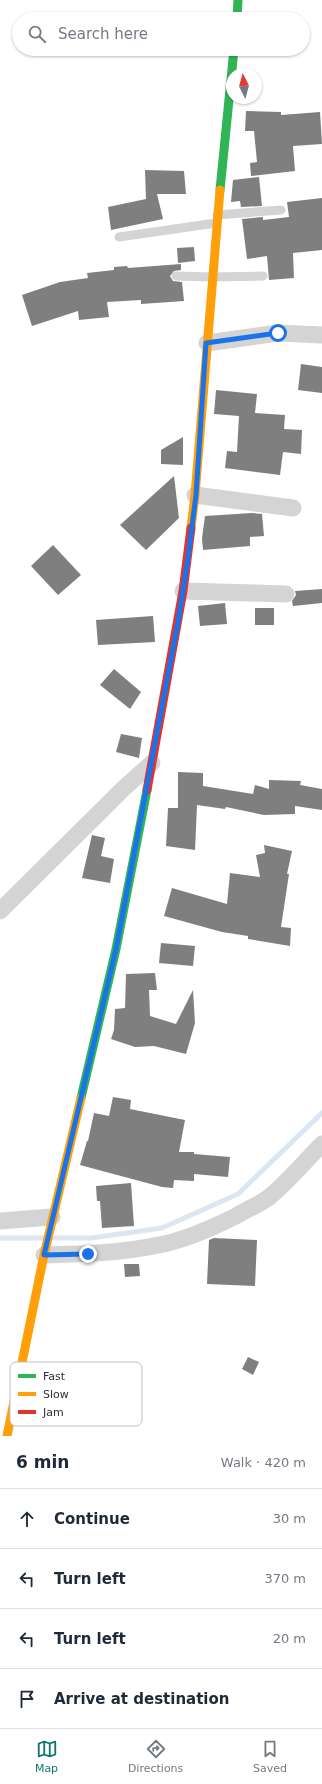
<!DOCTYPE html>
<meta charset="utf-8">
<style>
:root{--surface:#fff;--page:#f2f2f3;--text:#1f2937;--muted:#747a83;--line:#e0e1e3;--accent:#0f766e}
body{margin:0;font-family:"DejaVu Sans",sans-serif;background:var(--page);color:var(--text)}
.compass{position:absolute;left:226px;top:68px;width:36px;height:36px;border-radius:50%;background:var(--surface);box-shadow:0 1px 3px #0004;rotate:354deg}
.stop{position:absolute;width:12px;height:12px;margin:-9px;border:3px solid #1a73e8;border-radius:50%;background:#fff}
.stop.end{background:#1a73e8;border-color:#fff;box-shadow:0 1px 4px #0008}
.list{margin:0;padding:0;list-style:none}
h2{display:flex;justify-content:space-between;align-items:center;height:52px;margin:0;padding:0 16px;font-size:17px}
h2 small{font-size:13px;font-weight:400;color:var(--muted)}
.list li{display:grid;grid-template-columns:26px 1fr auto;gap:12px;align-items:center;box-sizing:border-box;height:60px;padding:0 16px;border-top:1px solid var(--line)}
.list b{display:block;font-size:15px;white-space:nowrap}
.list em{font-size:13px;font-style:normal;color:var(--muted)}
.icon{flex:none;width:22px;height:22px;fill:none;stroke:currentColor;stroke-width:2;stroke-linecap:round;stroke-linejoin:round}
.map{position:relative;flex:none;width:322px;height:1436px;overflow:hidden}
.search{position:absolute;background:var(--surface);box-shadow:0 1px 3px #0004;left:12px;right:12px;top:12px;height:44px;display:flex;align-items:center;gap:10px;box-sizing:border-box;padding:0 14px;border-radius:22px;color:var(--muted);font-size:15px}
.sheet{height:292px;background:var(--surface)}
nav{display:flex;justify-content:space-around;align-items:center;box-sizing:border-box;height:56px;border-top:1px solid var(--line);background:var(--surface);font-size:11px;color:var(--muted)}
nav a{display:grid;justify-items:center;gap:2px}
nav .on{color:var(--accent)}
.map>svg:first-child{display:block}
</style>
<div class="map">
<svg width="322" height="1436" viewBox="0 0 322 1436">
<rect width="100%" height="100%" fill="#fff"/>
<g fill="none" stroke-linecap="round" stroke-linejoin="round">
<g stroke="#dbe6f1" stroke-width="5">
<polyline points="0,1238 44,1238"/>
<polyline points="54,1238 91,1238 162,1228 238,1194 322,1113"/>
</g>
</g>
<g fill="#7f7f7f">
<polygon points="246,111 281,112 281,115 320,112 322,144 293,146 295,171 251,176 250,163 257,162 254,131 245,131"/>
<polygon points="145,170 184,171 186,194 157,194 163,219 111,230 108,207 146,199"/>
<polygon points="259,177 262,206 241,207 240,201 231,202 233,180"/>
<polygon points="322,198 322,250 293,253 294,278 269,280 267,256 247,259 242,219 263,217 263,220 289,217 287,202"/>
<polygon points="194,247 195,261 178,263 177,248"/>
<polygon points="181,264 181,270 174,271 170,276 173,281 182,282 184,301 141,304 141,300 107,302 109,317 79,320 78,311 32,326 22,295 60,282 88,278 87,273 114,270 114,267 127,266 128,268"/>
<polygon points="301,364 322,367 322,393 298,390"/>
<polygon points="216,390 257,394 255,413 285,415 284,429 302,430 301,454 283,452 280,475 225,468 227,451 237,452 239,416 214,414"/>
<polygon points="183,437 183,465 161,464 161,450"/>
<polygon points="174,476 179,518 146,550 120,525"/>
<polygon points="252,513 262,514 264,536 250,537 250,546 203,550 202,538 205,516"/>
<polygon points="53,545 81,575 58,595 31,566"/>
<polygon points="322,589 322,603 293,606 292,601 296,595 295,591"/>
<polygon points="225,603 227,624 200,626 198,606"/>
<rect x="255" y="608" width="19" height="17"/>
<polygon points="153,616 155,642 98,645 96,620"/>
<polygon points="114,669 141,692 130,709 100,685"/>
<polygon points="121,734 142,738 139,758 116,752"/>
<polygon points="178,772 203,773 203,786 253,794 255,785 269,789 269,780 301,781 300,785 322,789 322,810 295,806 295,814 264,815 226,807 225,809 197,805 195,850 166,846 168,808 178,808"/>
<polygon points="92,835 105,838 101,856 114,859 110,883 82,878"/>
<polygon points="264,845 292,851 287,874 289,874 281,927 291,928 290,946 248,939 248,936 222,932 164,916 172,888 227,904 230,873 260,877 256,855 265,853"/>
<polygon points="161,943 195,946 193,966 159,963"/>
<polygon points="155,973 157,990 149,990 150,1016 176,1024 193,990 195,1023 186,1054 154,1046 135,1047 111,1039 114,1030 115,1009 125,1008 126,974"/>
<polygon points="113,1097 131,1100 130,1109 185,1120 179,1152 194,1152 194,1154 230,1157 228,1177 194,1174 194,1181 174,1180 173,1188 162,1187 80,1165 87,1141 88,1141 94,1113 109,1116"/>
<polygon points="131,1183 134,1226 102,1228 100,1201 97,1201 96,1186"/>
<polygon points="214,1238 257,1240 255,1286 207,1284 209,1240"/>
<polygon points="124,1264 139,1264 140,1276 125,1277"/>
<polygon points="248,1357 259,1362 253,1375 242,1369"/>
</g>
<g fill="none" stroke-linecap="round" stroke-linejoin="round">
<g stroke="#d4d4d4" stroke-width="9">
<polyline points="217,215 281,210"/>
<polyline points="119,237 216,223"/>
<polyline points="176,276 212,277 263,276"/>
</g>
<g stroke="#d4d4d4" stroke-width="17">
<polyline points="207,343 278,333 322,335"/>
<polyline points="195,495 293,508"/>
<polyline points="183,591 286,594"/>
<polyline points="0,911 124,788 152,763"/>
<polyline points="0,1221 52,1217"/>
<path d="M44,1255c38,-1 77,-2 115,-10 27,-5 53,-17 77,-29 10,-6 22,-11 32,-18 20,-16 36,-36 54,-54"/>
</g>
<g stroke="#30b455" stroke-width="9">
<polyline points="237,19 238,0"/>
<polyline points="220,190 234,49"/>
<polyline points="81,1098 116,949 147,790"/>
</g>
<g stroke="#ff9f0a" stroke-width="9">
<polyline points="191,528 195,495 220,190"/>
<polyline points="7,1436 44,1255 81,1098"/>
</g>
<polyline stroke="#e5322d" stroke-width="9" points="147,790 183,591 191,528"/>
</g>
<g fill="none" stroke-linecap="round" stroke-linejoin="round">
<polyline stroke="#1a73e8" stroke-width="5" points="88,1254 44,1255 116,949 178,622 188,558 196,495 206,343 278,333"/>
</g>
<rect x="10" y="1362" width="132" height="64" rx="6" fill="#fff" stroke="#c1c1c1" stroke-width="1"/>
<rect x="18" y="1374" width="18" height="4" fill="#30b455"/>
<rect x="18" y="1392" width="18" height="4" fill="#ff9f0a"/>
<rect x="18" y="1410" width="18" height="4" fill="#e5322d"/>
<g font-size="11" fill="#2f2f2f">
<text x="43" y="1380">Fast</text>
<text x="43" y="1398">Slow</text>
<text x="43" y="1416">Jam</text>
</g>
</svg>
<svg class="compass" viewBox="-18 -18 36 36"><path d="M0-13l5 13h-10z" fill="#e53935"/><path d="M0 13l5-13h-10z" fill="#747a83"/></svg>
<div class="stop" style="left:278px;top:333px"></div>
<div class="stop end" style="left:88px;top:1254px"></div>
<div class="search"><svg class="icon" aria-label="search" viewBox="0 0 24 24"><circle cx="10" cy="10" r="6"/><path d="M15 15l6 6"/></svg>Search here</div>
</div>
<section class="sheet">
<h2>6 min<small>Walk · 420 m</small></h2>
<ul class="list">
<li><svg class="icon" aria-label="ahead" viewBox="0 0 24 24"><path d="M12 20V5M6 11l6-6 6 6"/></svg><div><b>Continue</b></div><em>30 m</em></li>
<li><svg class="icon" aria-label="left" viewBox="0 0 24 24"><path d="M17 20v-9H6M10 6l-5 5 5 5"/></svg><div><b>Turn left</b></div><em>370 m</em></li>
<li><svg class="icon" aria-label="left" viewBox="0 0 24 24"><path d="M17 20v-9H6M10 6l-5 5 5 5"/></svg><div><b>Turn left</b></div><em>20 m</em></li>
<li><svg class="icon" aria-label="arrive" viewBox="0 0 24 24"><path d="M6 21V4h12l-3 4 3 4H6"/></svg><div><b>Arrive at destination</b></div></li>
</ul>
</section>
<nav>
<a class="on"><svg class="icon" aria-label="map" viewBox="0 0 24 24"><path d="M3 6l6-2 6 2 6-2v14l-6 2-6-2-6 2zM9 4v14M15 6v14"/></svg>Map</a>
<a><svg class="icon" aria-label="directions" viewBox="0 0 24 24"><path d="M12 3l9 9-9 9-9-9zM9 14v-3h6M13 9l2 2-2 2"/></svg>Directions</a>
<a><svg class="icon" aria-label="saved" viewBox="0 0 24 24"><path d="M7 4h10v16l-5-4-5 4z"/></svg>Saved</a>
</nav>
